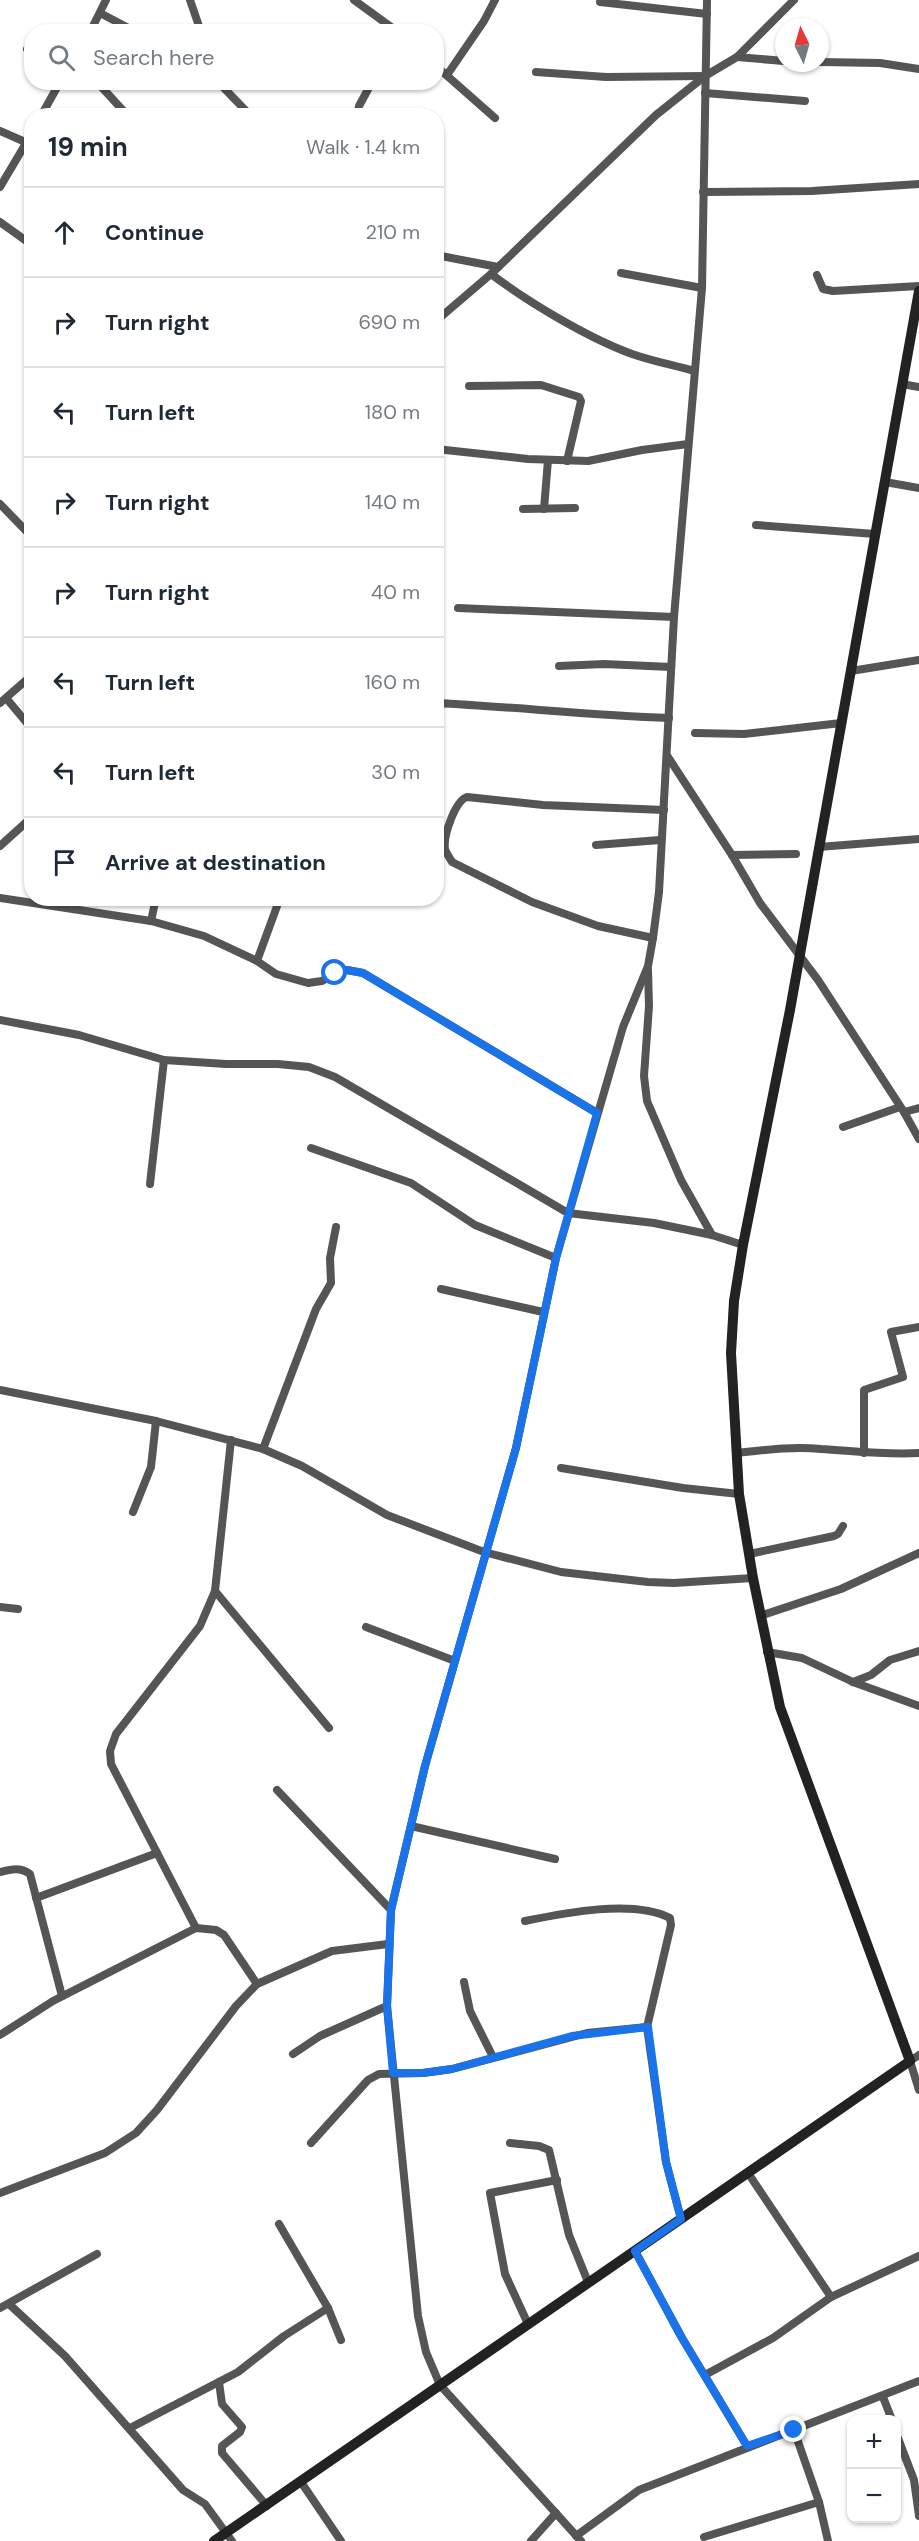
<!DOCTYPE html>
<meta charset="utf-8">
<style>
:root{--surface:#fff;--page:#f6f6f7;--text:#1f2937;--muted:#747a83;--line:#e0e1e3}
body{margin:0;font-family:"DM Sans",sans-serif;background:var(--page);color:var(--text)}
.controls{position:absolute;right:18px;bottom:18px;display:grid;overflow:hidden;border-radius:12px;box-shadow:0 2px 4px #0004}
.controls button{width:54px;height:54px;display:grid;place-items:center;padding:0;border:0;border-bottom:2px solid var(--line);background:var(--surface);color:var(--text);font:30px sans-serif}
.compass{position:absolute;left:775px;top:18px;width:54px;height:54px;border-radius:50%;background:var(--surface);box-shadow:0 2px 4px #0004;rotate:355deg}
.stop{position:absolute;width:18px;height:18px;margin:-14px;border:4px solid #1a73e8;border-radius:50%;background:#fff}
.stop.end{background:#1a73e8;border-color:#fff;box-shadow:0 2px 6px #0008}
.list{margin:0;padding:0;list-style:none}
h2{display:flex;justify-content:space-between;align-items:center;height:78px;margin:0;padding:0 24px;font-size:26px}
h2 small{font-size:20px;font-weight:400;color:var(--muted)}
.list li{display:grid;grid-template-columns:39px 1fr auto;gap:18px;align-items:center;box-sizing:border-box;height:90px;padding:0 24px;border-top:2px solid var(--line)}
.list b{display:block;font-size:22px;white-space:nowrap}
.list em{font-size:20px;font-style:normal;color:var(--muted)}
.icon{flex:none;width:33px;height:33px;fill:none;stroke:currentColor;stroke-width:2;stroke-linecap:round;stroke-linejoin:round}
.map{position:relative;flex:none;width:919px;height:2541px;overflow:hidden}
.search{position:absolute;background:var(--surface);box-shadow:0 2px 4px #0004;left:24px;top:24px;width:420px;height:66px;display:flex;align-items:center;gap:15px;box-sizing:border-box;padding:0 21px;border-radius:24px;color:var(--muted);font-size:22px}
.panel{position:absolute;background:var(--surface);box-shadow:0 2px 4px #0004;left:24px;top:108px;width:420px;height:798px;border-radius:24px}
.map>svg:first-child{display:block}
</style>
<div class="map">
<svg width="919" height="2541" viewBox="0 0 919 2541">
<rect width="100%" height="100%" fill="#fff"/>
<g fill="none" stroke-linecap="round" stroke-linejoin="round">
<g stroke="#555" stroke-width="8">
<polyline points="190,0 201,32"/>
<polyline points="354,0 398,32"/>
<polyline points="600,2 707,14"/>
<polyline points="100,13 136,32"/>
<polyline points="90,32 106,0"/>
<polyline points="27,49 32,52"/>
<polyline points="737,57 784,61"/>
<polyline points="820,62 880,63 919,69"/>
<polyline points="436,66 495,118"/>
<polyline points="536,72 606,77 705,76"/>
<polyline points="447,75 484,21 495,0"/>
<polyline points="97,82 128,116"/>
<polyline points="218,82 251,116"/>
<polyline points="705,93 805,101"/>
<polyline points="41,116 60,82"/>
<polyline points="357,116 359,106 372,82"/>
<polyline points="0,131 32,145"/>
<polyline points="0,187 32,133"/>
<polyline points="703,192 812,191 919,184"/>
<polyline points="0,222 32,245"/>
<polyline points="436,255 498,267"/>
<polyline points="621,273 702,288"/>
<path d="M491,274c37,28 97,64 141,80 20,7 41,11 62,17"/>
<polyline points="817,275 823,289 833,291 919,286"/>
<polyline points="436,321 491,274 656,115 705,76 737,57 794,0"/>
<polyline points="902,384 919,387"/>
<polyline points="469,386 541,385 579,397 581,401 567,461"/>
<polyline points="436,449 528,459 588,461 642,450 688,444"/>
<polyline points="885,482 919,488"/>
<polyline points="0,504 32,537"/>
<polyline points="523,509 575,508"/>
<polyline points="544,509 548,460"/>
<polyline points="756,525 875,534"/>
<polyline points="458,608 674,617"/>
<polyline points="559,666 604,664 671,667"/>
<polyline points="851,671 919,660"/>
<polyline points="6,698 32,729"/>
<polyline points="0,703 32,675"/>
<path d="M436,703c78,4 155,12 233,15"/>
<polyline points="695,733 744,734 841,723"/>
<polyline points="668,757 732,855 760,903 818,980 904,1112 919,1139"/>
<polyline points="596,845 660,840"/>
<polyline points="0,846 32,817"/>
<polyline points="819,847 919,839"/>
<polyline points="732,855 796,854"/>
<polyline points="0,898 151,921 204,936 257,961 276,974 308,983 322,981 335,973 347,970 363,973 597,1113"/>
<polyline points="151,921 156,898"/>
<path d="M653,938l-55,-12 -66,-24 -80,-40c-2,-4 -6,-9 -7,-13 -2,-13 10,-48 22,-52l76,8 121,5"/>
<polyline points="257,961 280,898"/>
<polyline points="648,970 649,1006 644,1076 647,1101 681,1180 712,1235"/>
<polyline points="0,1020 79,1035 164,1060 226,1064 278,1064 309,1067 335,1077 568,1213 654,1223 712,1235 743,1245"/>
<polyline points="904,1112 919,1108"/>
<polyline points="843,1127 900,1107"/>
<polyline points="311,1148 411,1183 475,1225 556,1258"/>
<polyline points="150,1184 164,1060"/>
<polyline points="441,1289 543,1312"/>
<polyline points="0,1390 156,1421 263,1449 302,1466 387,1515 484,1552 561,1572 648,1582 674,1583 753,1578"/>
<polyline points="263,1449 316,1309 331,1283 330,1258 336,1227"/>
<path d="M737,1453c27,-3 56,-7 84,-4 33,2 65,6 98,4"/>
<polyline points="864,1453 864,1390 903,1377 891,1332 919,1327"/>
<polyline points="561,1468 683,1488 739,1494"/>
<polyline points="133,1512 151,1467 156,1421"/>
<polyline points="749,1554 834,1536 838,1534 843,1526"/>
<polyline points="215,1591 329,1728"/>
<polyline points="0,1607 18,1609"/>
<polyline points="760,1616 841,1589 919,1553"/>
<polyline points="366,1627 455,1661"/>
<polyline points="767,1652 802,1658 853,1682 919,1706"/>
<polyline points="853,1682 871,1675 890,1660 919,1651"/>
<polyline points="277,1790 391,1910"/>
<polyline points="411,1826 555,1859"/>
<path d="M0,1872c12,-3 20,-5 30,2l32,122"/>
<polyline points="36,1898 157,1853"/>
<path d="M525,1921c39,-8 108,-22 145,-3l1,7 -24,102"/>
<polyline points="196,1928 111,1764 110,1751 116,1734 200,1626 215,1591 231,1440"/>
<polyline points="464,1982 470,2011 493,2057"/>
<polyline points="0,2035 53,2001 196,1928 216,1930 224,1935 257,1984"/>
<polyline points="293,2054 320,2036 387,2006"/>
<polyline points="919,2055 910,2061 919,2090"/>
<polyline points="311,2143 368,2080 379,2074 423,2073 452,2069 587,2033 647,2027 666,2162 681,2219"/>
<polyline points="510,2143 539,2146 549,2150 569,2235 588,2282"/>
<polyline points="748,2173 831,2297"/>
<polyline points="0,2193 105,2153 136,2133 157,2110 236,2006 257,1984 332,1951 388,1944"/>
<polyline points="279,2224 328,2308 341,2340"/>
<polyline points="635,2251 682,2338 747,2446"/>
<polyline points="9,2304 65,2356 183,2490 205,2504 232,2541"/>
<polyline points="0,2308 97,2254"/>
<polyline points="528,2324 505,2274 490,2193 557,2180"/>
<polyline points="705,2375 773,2338 831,2297 919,2256"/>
<polyline points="219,2382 222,2404 242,2427 240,2432 222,2446 222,2453 267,2506"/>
<polyline points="883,2397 892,2420"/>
<polyline points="130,2428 238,2372 284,2336 328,2308"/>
<polyline points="794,2430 819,2502 828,2541"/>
<polyline points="896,2433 914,2480 919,2516"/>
<polyline points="301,2482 341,2541"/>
<polyline points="576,2536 639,2490 919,2381"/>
<polyline points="704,2537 819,2502"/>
<polyline points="531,2541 556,2513"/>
<polyline points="581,2541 440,2385 426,2352 418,2316 387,2006 391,1910 425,1766 516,1448 556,1258 623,1027 648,966 653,938 659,892 674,617 702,288 707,0"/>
</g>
<polyline stroke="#222" stroke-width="10" points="214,2541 910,2061 780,1707 753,1578 739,1494 731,1353 734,1301 743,1245 790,1010 919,291"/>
</g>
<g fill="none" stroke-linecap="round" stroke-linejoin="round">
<polyline stroke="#1a73e8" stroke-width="8" points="335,973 347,970 363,973 597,1113 556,1258 516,1448 425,1766 391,1910 387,2006 393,2073 423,2073 452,2069 572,2036 648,2027 666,2162 681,2219 635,2251 682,2338 747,2446 794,2430"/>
</g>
</svg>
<div class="controls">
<button>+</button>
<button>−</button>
</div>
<svg class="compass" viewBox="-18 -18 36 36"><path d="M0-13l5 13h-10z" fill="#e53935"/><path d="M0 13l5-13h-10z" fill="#747a83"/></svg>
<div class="stop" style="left:335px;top:973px"></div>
<div class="stop end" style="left:794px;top:2430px"></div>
<div class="search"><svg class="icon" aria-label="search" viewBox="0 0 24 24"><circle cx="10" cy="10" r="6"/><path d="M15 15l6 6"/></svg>Search here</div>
<section class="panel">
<h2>19 min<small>Walk · 1.4 km</small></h2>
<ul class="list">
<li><svg class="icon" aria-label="ahead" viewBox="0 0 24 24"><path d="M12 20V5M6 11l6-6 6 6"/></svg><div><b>Continue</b></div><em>210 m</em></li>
<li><svg class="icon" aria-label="right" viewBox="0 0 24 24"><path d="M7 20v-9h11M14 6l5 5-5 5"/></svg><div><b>Turn right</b></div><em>690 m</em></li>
<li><svg class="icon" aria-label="left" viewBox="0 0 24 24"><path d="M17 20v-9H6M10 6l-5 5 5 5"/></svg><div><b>Turn left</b></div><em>180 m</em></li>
<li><svg class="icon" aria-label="right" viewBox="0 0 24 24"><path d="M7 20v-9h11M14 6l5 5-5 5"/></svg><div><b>Turn right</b></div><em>140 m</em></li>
<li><svg class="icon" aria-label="right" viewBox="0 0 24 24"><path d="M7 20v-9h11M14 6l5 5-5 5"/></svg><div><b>Turn right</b></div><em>40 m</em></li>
<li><svg class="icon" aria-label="left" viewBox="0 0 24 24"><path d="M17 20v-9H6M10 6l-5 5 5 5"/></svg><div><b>Turn left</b></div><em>160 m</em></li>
<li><svg class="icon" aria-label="left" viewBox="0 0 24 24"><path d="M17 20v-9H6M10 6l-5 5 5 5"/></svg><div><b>Turn left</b></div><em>30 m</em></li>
<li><svg class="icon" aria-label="arrive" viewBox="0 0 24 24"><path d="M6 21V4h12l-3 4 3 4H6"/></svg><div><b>Arrive at destination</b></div></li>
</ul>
</section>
</div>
